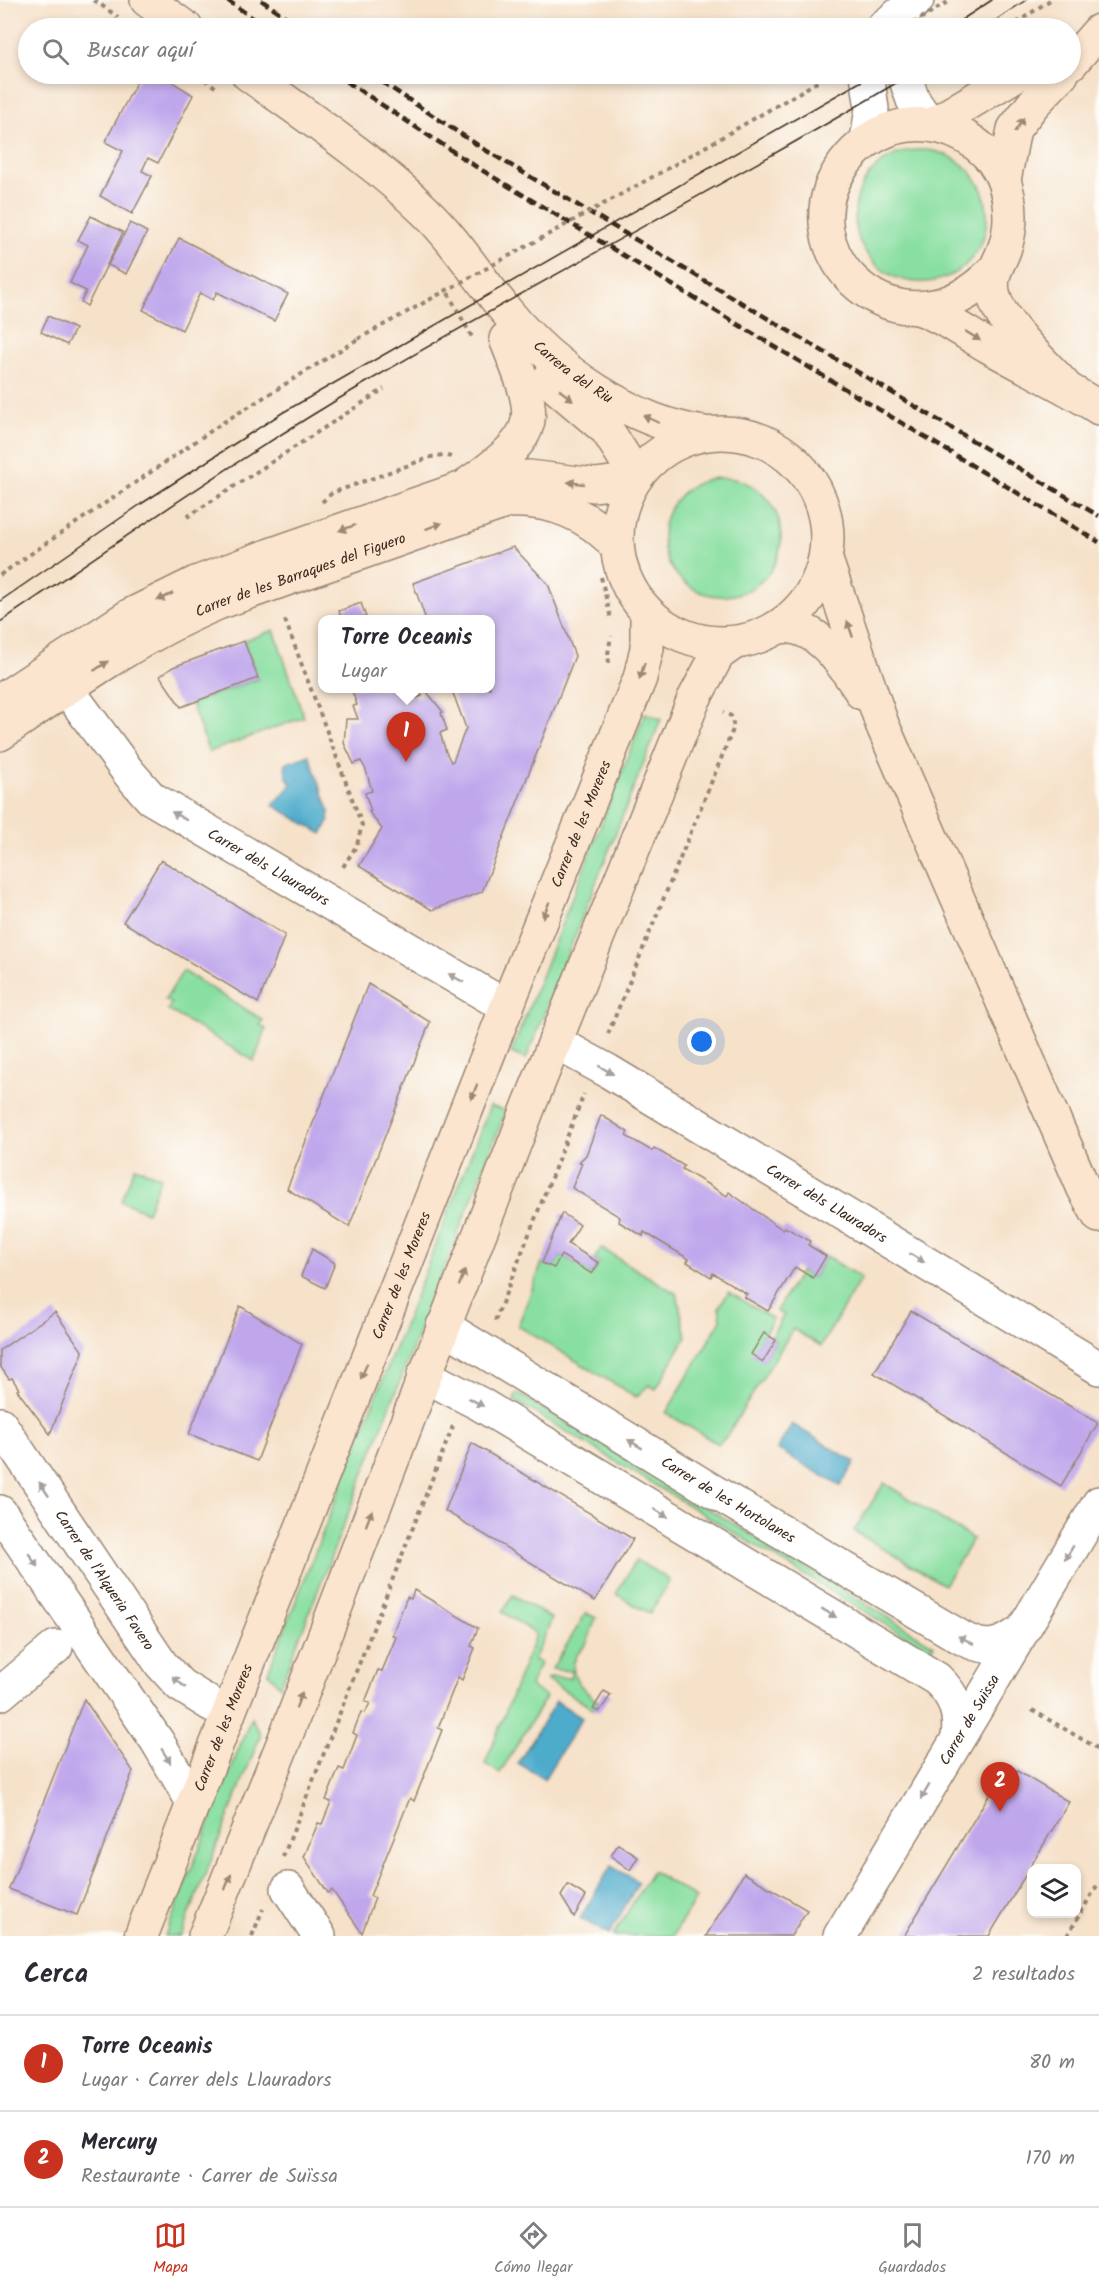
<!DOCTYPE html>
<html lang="es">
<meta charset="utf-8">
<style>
:root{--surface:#fff;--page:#f2f2f3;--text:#2b2b33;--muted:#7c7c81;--line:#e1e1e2;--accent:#c8321e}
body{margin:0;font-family:Kalam,sans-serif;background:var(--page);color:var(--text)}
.controls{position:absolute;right:18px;bottom:18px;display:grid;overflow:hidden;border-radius:12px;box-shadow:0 3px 9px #0003}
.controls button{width:54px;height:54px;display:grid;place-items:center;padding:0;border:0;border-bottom:2px solid var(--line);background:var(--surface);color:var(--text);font:30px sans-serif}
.you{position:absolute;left:702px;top:1042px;width:21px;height:21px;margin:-15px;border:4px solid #fff;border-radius:50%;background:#1a73e8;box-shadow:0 0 0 9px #1a73e833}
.badge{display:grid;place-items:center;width:39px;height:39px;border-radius:50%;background:var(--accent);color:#fff;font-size:20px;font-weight:700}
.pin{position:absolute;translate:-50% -50px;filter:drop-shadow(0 2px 3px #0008)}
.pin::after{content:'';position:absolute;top:32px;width:21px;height:18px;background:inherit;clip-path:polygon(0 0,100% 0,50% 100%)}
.popup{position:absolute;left:318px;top:615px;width:177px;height:78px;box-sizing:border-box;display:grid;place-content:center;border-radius:12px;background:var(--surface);filter:drop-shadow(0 2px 4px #0005);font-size:20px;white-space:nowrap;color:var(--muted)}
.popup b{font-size:22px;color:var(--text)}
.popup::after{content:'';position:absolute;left:50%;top:100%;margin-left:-12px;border:12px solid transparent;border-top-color:var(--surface)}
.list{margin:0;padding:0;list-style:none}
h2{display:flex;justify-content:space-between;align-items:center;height:78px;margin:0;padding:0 24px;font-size:26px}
h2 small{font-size:20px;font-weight:400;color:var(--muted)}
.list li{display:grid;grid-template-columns:39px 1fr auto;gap:18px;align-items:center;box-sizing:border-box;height:96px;padding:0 24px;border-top:2px solid var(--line)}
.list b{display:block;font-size:22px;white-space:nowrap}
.list p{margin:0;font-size:20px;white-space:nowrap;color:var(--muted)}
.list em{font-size:20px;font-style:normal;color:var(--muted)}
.icon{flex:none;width:33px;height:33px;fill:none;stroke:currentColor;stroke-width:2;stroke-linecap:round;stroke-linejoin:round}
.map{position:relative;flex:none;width:1099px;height:1936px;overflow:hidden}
.search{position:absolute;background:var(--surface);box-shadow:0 3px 9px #0003;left:18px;right:18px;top:18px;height:66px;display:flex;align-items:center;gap:15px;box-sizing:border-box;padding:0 21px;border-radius:33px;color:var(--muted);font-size:22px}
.sheet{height:270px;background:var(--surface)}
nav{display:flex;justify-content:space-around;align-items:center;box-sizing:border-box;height:84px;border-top:2px solid var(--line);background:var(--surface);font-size:16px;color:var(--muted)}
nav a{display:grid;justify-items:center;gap:3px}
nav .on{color:var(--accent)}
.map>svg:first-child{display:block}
</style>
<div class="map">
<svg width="1099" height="1936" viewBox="0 0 1099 1936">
<rect width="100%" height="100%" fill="#fdfcf7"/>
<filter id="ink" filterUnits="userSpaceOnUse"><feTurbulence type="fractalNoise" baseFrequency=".0167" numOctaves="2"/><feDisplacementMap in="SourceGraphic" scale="12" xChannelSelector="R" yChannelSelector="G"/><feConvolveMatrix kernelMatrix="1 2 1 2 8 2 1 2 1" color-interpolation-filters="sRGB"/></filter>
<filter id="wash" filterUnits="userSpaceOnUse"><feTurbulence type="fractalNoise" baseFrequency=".008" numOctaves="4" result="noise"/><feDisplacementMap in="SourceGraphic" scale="24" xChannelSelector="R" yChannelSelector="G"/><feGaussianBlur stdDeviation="1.35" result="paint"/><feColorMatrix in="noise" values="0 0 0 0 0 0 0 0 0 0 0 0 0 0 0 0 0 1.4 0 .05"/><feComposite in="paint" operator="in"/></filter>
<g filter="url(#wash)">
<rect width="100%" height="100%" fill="#f6e1c9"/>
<g fill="#89dfa1" stroke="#628460" stroke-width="1.5">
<circle cx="921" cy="216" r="66"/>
<circle cx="722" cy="537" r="59"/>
<polygon points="274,630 304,717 209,752 191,703 258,679 244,641"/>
<polygon points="645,713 661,719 526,1059 511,1053"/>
<polygon points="183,971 263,1020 260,1025 266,1029 254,1061 168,1010 171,1003 165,1000"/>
<polygon points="490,1106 506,1111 280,1687 268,1672"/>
<polygon points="135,1167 161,1177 147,1212 121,1201"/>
<polygon points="601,1248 677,1294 686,1337 656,1389 649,1385 636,1397 518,1326 542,1263 554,1267 561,1255 592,1274 599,1263 594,1260"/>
<polygon points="826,1256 861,1278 821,1346 793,1329 726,1437 718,1444 666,1413 721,1320 719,1307 729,1292 773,1319 752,1354 763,1361 776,1341 771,1337 784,1315 776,1311 801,1271 813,1278"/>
<polygon points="517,1393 934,1645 930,1651 514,1400"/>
<polygon points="884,1483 973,1539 944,1585 854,1531"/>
<polygon points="636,1560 670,1580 650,1614 616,1594"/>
<polygon points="513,1595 552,1619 534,1660 540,1663 530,1686 546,1697 500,1773 485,1764 536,1634 502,1612"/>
<path d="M586,1613l10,5c-3,7 -5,15 -8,22 -2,6 -8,10 -11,15 -12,20 7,35 21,47l-5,7 -46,-30 3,-2 20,1 2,-7 -20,-2z"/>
<polygon points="251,1718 261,1734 181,1936 165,1936"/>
<polygon points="652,1871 696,1898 673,1936 613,1936"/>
</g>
<g fill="#4dabcc" stroke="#446a75" stroke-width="1.5">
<polygon points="309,755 329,810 329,821 322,834 273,805 291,785 286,776 285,764"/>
<polygon points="792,1424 855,1462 840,1486 777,1449"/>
<polygon points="556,1701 582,1718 544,1779 518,1763"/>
<polygon points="611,1866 639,1882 609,1935 580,1918"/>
</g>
<g id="blocks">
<g fill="#c0a7ec">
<polygon points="141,74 160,74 193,95 158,163 148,158 142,171 152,176 132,214 100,196 123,151 105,142"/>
<polygon points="91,216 123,232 87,306 81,302 86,291 70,283 88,245 78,240"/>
<polygon points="130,223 147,232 126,274 108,265"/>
<polygon points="179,238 288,294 274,321 217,292 213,300 200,293 182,330 143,310"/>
<polygon points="48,316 75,329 67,345 41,332"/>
<polygon points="513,547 548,584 575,656 482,892 432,910 359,866 382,829 369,812 371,811 365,793 372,791 366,770 361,761 354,764 344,743 346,719 358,719 353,706 357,705 351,688 412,688 416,698 422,696 420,692 427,692 443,712 441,713 447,730 440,733 446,752 451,762 453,761 466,728 451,688 490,688 490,620 426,620 413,583"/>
<polygon points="361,603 366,617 342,620 339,611"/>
<polygon points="244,641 258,678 181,707 160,676 173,667"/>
<polygon points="161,860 285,935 258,1003 123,922"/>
<polygon points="368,984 430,1022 349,1227 287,1189"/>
<polygon points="601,1115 628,1132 626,1136 652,1151 654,1148 684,1166 682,1169 727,1196 729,1192 783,1230 785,1227 810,1241 808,1245 826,1256 813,1278 795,1267 768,1311 744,1297 747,1294 713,1273 711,1277 687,1262 689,1259 644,1232 643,1236 619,1222 620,1217 572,1188 582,1163 579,1162 586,1155"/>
<polygon points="562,1213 580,1225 568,1244 599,1263 592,1274 561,1255 554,1268 542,1263"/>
<polygon points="312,1249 335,1263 325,1288 301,1276"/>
<polygon points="240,1306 302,1344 257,1461 189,1434"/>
<polygon points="911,1311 1098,1423 1061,1486 874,1373"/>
<polygon points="55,1312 83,1352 50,1434 17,1390 19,1389 12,1378 9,1379 0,1366 0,1350"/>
<polygon points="764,1333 776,1340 763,1362 751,1354"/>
<polygon points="472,1443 633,1539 595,1601 445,1511"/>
<polygon points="414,1590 478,1628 471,1646 475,1648 462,1680 458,1677 438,1728 442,1730 414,1801 410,1798 370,1896 375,1898 362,1933 332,1890 328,1893 304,1857 318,1823 322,1824 331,1802 326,1800 339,1768 344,1770 357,1735 353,1733 361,1712 365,1713 370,1703 365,1702 378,1670 382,1671 396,1637 392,1635 407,1597 411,1599"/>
<polygon points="604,1691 611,1695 599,1712 593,1709"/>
<polygon points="84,1699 133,1771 77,1915 9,1889"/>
<polygon points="1007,1765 1069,1802 989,1936 904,1936"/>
<polygon points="618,1844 638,1857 630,1870 611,1856"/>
<polygon points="744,1873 807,1910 791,1936 706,1936"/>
<polygon points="568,1885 586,1896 574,1917 561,1896"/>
</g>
</g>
</g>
<g filter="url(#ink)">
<use href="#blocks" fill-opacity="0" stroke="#988674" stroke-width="1.5"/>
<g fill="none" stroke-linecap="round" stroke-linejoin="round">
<defs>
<g id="street">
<polyline points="882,28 917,0"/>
<polyline points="904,74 913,100 930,125"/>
<polyline points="867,140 872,109 867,74"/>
<path id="s1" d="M67,689l62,84 22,25 356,209"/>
<path id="s2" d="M555,1042l53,29 491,297"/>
<path id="s3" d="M443,1326l268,164 251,148c22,12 37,10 57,-5"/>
<path d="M424,1375l56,29 457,275c18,17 24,34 21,58"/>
<path id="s4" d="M0,1424l161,240 19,21 48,30"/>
<polyline points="0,1512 157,1741 193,1802"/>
<polyline points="0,1694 56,1647"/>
<polyline points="288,1889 319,1936"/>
<path id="s5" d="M840,1936l259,-433"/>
</g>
<g id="secondary">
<polyline points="147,0 186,28"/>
<polyline points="1070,64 1099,31"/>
<path id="s6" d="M248,74c61,44 125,86 179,139 30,29 53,67 80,99 46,56 126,112 198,121"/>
<polyline points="932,125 1017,74"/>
<polyline points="1004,180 1014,129 1034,103 1062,74"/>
<path d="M992,272c-90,95 -213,-20 -148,-108 13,-17 30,-30 50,-36 31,-9 65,0 89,22 27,24 33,67 21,100 -6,16 -14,24 -11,42 5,30 51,71 71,93"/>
<path d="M921,309c25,9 46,25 69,38 36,21 74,38 109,61"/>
<polyline points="548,380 607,430 636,476"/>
<circle cx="722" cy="538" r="105"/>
<path d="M471,482c73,-52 67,-63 35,-143"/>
<polyline points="826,560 882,724 1084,1189 1099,1216"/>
<path d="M779,627c37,-6 65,38 83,66"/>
<polyline points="0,701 129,616 196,583 270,555 460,489 508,478 529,477 595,485 634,480"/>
<path id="s7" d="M0,734c70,-48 139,-98 218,-131l290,-102c42,-2 82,13 109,46"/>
<path id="s8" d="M141,1936l378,-960 121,-298 7,-30v-35"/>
<polyline points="205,1936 282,1746 529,1106 694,699 718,654 732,644"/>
</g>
</defs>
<use href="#street" stroke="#988674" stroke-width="36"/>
<use href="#secondary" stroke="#988674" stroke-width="36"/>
<g stroke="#988674" stroke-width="4" stroke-dasharray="4.5 4.5" stroke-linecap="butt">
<polyline points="94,0 118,17"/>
<polyline points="1009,28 1050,0"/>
<polyline points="197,74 218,89"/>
<polyline points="448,293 473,339"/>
<polyline points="322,502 332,493 431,457 443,455 451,457"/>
<polyline points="187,517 384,389"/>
<polyline points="0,575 224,422 358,339"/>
<polyline points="601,577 611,619"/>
<polyline points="285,620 362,825 357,845 341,870"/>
<polyline points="609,663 608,654 611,636"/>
<polyline points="608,1034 734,727 731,716 723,712"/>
<polyline points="495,1321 584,1094"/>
<polyline points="1032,1710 1099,1749"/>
<polyline points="283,1857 453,1426"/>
<polyline points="252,1936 263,1909"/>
<polyline points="1067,1936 1099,1882"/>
</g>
<use href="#street" stroke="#fff" stroke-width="33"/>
<use href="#secondary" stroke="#fbe5cf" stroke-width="33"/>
<g stroke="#3b2a1e" stroke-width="1.5">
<polyline points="949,28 992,0"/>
<polyline points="984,28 1026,0"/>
<polyline points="0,601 141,504 282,413 874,74"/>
<path d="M0,622c121,-82 241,-166 367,-240 179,-106 365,-200 544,-308"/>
</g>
<g stroke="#3b2a1e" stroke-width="4.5" stroke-dasharray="9 4.5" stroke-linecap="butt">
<polyline points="227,0 267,28"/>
<polyline points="261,0 302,28"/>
<polyline points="335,74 475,166 1099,542"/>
<polyline points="370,74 482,148 1099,516"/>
</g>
<g stroke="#988674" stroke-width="4" stroke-dasharray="4.5 4.5" stroke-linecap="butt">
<polyline points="905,28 951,0"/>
<polyline points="358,339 667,169 831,74"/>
</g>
</g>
<defs><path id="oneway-solid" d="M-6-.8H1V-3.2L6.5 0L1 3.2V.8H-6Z" transform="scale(1.5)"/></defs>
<g fill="#9b8876">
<use href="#oneway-solid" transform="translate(1019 125) rotate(-57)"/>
<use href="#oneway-solid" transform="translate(973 336) rotate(32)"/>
<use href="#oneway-solid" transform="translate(566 395) rotate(38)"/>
<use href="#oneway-solid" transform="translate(651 419) rotate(-155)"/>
<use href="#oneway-solid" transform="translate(576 483) rotate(-174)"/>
<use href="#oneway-solid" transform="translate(434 526) rotate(-20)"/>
<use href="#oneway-solid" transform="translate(347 528) rotate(161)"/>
<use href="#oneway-solid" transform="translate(165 597) rotate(155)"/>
<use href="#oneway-solid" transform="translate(850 629) rotate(-109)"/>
<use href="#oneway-solid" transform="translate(101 666) rotate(-34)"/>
<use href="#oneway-solid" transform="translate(642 671) rotate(108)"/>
<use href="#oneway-solid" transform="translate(546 910) rotate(112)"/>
<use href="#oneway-solid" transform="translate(474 1092) rotate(112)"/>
<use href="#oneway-solid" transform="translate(462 1278) rotate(-69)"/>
<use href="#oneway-solid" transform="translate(364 1371) rotate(112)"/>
<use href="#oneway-solid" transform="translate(369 1518) rotate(-69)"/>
<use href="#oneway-solid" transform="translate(299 1700) rotate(-69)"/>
<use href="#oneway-solid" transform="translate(228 1882) rotate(-68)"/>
</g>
<g fill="#a79f9a">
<use href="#oneway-solid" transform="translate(179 816) rotate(-151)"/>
<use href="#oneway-solid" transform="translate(456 978) rotate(-151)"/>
<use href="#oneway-solid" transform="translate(606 1070) rotate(30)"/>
<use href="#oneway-solid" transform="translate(917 1258) rotate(31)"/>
<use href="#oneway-solid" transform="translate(476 1402) rotate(29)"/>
<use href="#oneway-solid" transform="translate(635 1444) rotate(-149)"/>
<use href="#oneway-solid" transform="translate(44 1489) rotate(-124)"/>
<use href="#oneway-solid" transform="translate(661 1513) rotate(31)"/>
<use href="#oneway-solid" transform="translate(1069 1553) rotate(121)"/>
<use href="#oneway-solid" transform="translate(33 1560) rotate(56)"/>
<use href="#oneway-solid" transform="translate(829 1613) rotate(31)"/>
<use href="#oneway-solid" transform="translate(966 1640) rotate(-152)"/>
<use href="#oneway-solid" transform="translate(179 1682) rotate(-139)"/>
<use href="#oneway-solid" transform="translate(166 1756) rotate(58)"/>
<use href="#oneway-solid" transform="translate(925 1792) rotate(121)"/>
</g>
</g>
<g text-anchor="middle" stroke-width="6" stroke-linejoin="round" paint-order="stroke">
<g font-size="15" fill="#3b2a1e" stroke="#fdfcf7">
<text dy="5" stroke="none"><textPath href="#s6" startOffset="444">Carrera del Riu</textPath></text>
<text dy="5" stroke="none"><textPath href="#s7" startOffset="342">Carrer de les Barraques del Figuero</textPath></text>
<text dy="5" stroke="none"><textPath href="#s8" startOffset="1196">Carrer de les Moreres</textPath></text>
<text dy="5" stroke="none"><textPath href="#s1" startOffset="274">Carrer dels Llauradors</textPath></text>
<text dy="5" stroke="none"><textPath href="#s2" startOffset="316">Carrer dels Llauradors</textPath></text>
<text dy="5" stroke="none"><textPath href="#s8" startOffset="710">Carrer de les Moreres</textPath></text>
<text dy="5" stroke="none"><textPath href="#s3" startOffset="334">Carrer de les Hortolanes</textPath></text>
<text dy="5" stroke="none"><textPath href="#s4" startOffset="188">Carrer de l'Alqueria Favero</textPath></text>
<text dy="5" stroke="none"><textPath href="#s5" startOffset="252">Carrer de Suïssa</textPath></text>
<text dy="5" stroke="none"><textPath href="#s8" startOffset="224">Carrer de les Moreres</textPath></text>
</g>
</g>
</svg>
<div class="controls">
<button><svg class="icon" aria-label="layers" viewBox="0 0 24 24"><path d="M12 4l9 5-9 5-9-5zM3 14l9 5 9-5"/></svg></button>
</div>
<div class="you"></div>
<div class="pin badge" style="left:406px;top:762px">1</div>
<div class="popup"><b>Torre Oceanis</b>Lugar</div>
<div class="pin badge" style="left:1000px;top:1812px">2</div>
<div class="search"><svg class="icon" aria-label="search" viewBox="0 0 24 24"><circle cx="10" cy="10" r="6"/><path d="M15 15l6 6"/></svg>Buscar aquí</div>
</div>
<section class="sheet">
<h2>Cerca<small>2 resultados</small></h2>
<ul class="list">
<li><span class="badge">1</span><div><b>Torre Oceanis</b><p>Lugar · Carrer dels Llauradors</p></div><em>80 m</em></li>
<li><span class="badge">2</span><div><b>Mercury</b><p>Restaurante · Carrer de Suïssa</p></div><em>170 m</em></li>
</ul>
</section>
<nav>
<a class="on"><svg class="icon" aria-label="map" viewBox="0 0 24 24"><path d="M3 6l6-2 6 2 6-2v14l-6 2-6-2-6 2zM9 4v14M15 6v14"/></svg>Mapa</a>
<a><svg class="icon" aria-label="directions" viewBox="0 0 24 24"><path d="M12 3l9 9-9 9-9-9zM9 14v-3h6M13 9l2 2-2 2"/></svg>Cómo llegar</a>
<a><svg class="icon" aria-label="saved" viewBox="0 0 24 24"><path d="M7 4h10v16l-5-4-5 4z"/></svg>Guardados</a>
</nav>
